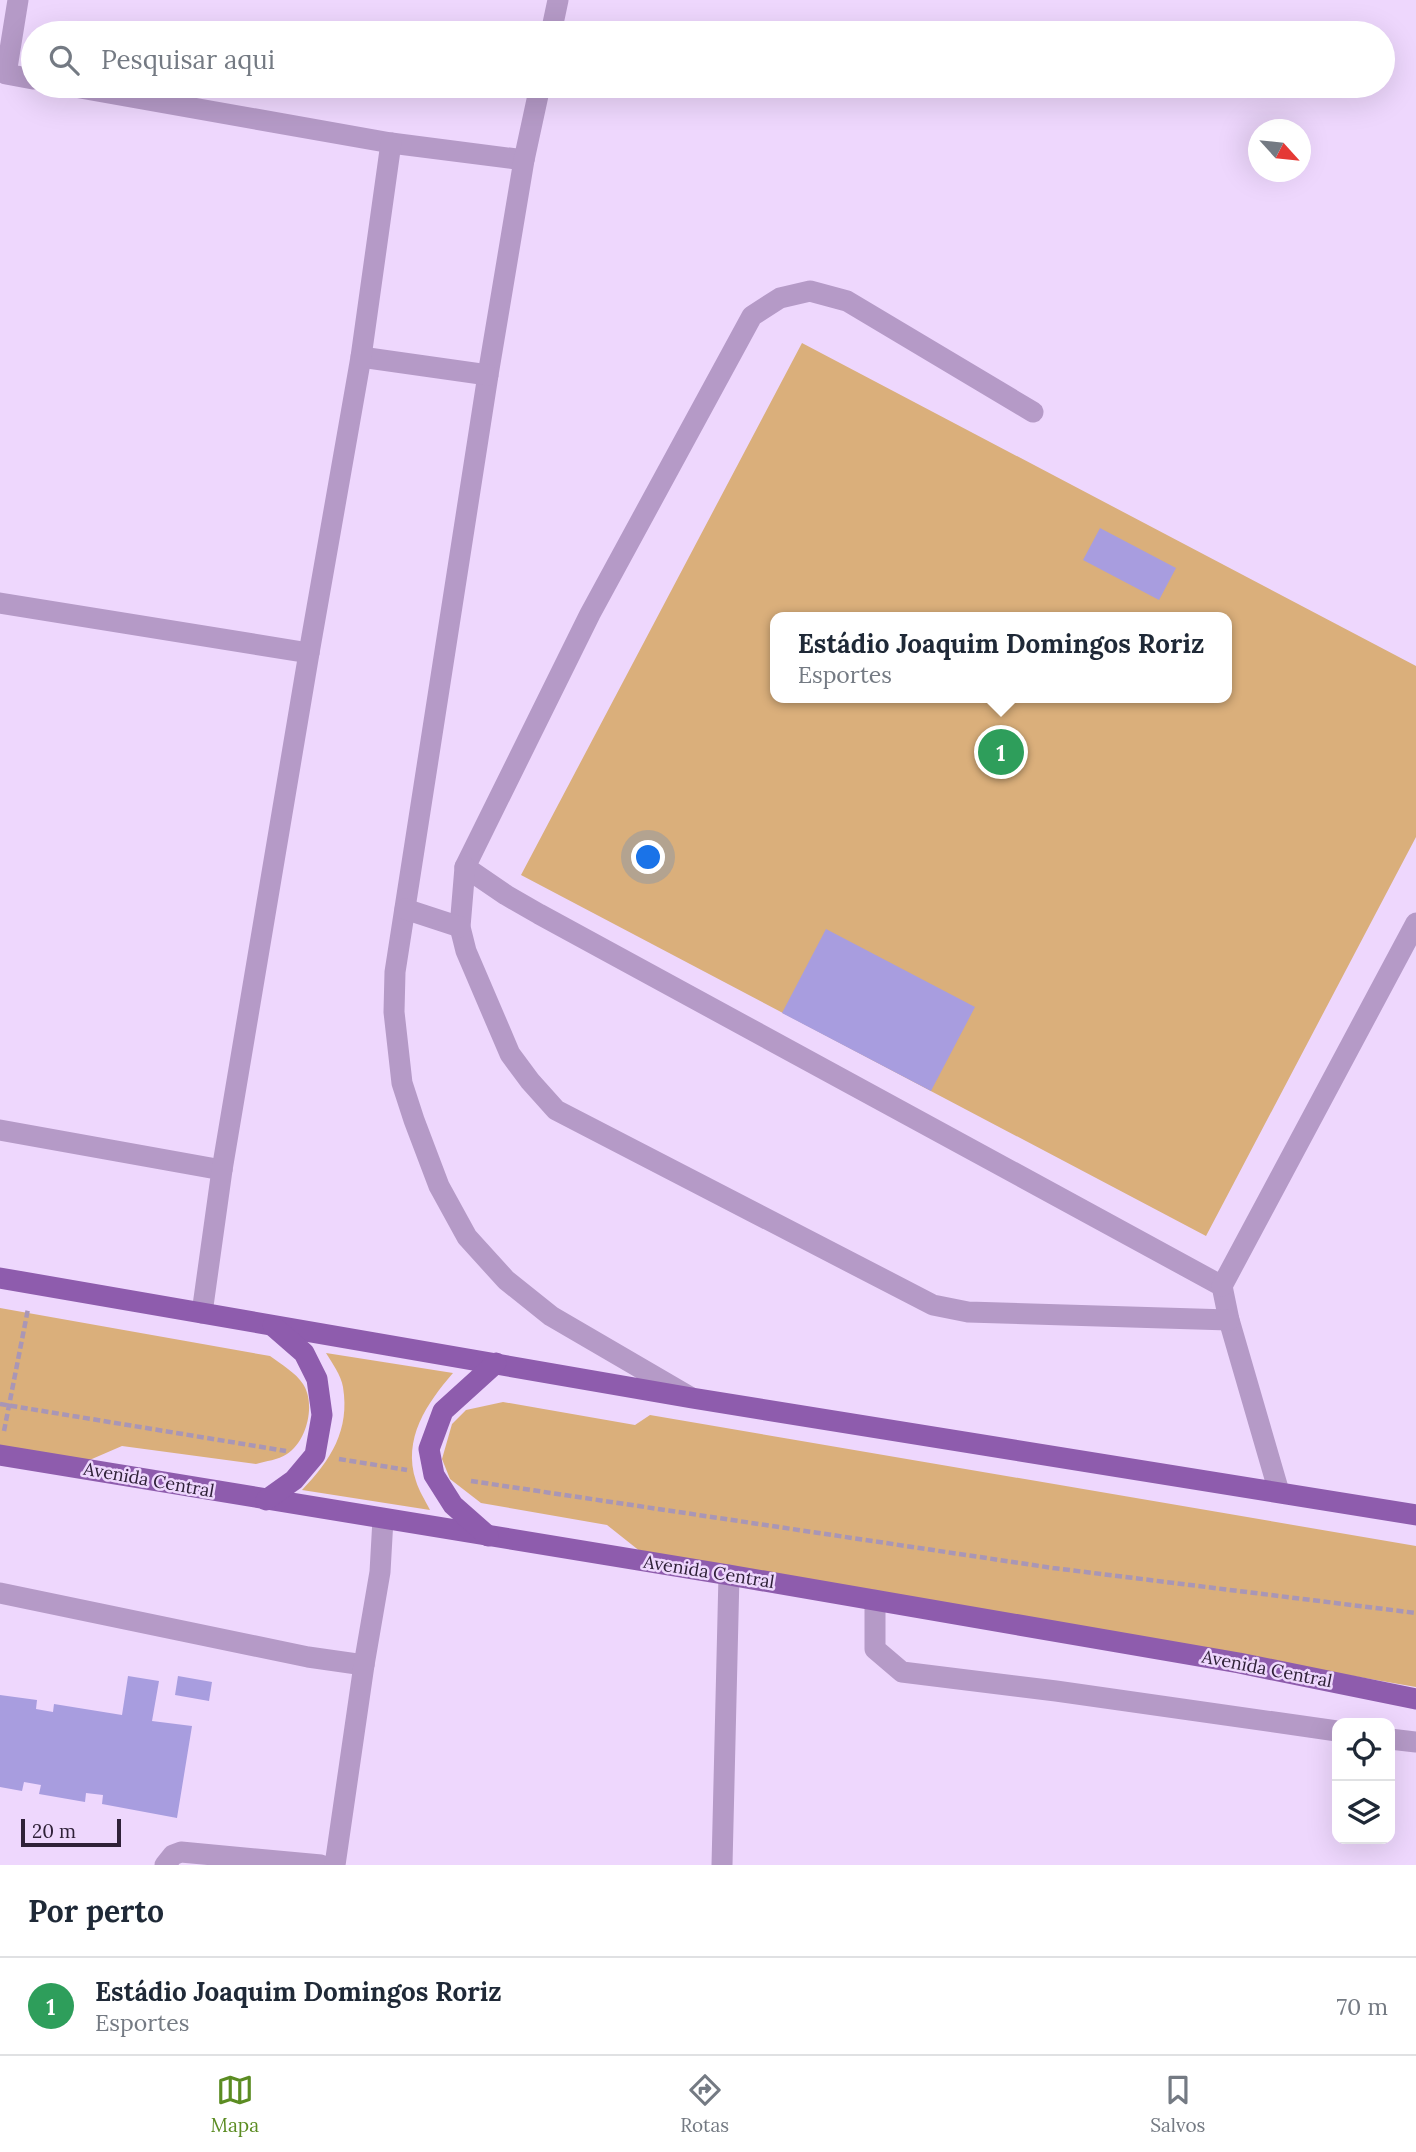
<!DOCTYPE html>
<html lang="pt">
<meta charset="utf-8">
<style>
:root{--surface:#fff;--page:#f2f2f3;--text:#1f2937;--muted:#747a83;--line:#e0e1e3;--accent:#5b8c22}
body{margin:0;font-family:Lora,serif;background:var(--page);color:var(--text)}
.controls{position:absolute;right:21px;bottom:21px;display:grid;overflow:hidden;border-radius:14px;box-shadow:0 7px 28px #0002}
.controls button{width:63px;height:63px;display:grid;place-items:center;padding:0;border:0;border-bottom:2px solid var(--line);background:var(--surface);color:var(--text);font:35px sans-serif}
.compass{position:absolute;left:1248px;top:119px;width:63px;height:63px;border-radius:50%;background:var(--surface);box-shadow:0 7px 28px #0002;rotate:117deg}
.scale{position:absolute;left:21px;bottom:18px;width:100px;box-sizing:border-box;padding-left:7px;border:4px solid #2f2138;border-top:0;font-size:19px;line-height:24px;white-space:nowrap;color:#2f2138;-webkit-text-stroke:5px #eed7fd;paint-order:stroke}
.you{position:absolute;left:649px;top:858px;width:24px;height:24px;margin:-18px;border:5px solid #fff;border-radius:50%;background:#1a73e8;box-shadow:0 0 0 10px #1a73e833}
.badge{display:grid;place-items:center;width:46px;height:46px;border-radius:50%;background:var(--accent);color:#fff;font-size:23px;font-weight:700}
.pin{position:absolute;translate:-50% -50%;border:4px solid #fff;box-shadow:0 2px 7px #0006}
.popup{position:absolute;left:770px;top:612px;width:462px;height:91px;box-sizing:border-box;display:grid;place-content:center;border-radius:14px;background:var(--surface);filter:drop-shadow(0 2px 5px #0005);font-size:23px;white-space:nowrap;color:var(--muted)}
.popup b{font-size:26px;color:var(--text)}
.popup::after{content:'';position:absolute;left:50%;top:100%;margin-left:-14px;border:14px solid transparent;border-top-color:var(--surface)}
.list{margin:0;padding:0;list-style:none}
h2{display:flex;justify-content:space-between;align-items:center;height:91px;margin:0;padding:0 28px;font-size:30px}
h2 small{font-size:23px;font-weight:400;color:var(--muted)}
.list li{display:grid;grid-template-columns:46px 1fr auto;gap:21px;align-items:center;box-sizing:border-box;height:98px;padding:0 28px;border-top:2px solid var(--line)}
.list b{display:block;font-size:26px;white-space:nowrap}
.list p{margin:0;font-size:23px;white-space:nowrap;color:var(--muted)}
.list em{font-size:23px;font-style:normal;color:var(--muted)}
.icon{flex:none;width:38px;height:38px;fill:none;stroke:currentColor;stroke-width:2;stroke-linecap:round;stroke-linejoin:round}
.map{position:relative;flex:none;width:1416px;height:1865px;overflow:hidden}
.search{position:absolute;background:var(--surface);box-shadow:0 7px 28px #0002;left:21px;right:21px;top:21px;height:77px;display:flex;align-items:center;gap:18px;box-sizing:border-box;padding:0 24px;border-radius:38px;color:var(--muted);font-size:26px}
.sheet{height:189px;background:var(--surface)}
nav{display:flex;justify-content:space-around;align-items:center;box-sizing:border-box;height:98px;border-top:2px solid var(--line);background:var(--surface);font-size:19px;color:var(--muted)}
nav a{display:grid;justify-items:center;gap:4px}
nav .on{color:var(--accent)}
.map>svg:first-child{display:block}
</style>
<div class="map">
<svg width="1416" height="1865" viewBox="0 0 1416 1865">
<rect width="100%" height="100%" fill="#eed7fd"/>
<g fill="#daaf7b" fill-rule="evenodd">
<path d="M802,343l614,323v171l-210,399 -685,-361zM775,617h452v81h-452z"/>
<path d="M0,1308l270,48c11,8 26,17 33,28 13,20 4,57 -16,70 -9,6 -21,7 -31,10l-134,-18 -44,19 -78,-15z"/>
<path d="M326,1353l127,20c-26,30 -51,66 -37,108 3,10 9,19 14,29l-128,-20c29,-30 48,-60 41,-103 -2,-12 -11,-24 -17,-34z"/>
<polygon points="503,1402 635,1425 650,1415 1416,1546 1416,1687 641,1552 607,1525 481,1503 450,1479 442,1459 452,1424 466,1410"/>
</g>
<g fill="#a89ddf">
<polygon points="1100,528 1176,568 1159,600 1083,560"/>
<polygon points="826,929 975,1007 931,1091 782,1013"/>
<polygon points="128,1676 159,1681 152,1721 192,1726 177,1818 102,1804 103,1795 86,1793 85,1802 39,1794 41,1785 24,1782 22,1791 0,1787 0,1695 37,1700 36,1709 53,1712 54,1704 122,1715"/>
<polygon points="178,1676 212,1682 209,1701 175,1695"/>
</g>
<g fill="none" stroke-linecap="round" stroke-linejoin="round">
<g stroke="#a996b6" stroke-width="4.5" stroke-dasharray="7 3.5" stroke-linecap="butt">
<polyline points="0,1404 286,1451"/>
<polyline points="4,1431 28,1309"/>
<polyline points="339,1459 407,1470"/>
<polyline points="471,1481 1053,1568 1416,1613"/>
</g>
<g stroke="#b59ac7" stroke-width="21">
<polyline points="18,0 6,74 33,79"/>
<polyline points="551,33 558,0"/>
<polyline points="69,86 391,143 524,160"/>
<polyline points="540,86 524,160 488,375 395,972 394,1012 402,1083 414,1120 439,1186 467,1237 506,1280 551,1316 690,1397"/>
<polyline points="361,357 488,375"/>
<polyline points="1033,412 847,301 810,291 780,298 752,316 590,614 465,867 506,895 539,914 1222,1286 1229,1320 1279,1492"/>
<polyline points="0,603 309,653"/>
<polyline points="465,867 460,927 466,951 510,1054 530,1081 556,1110 933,1305 968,1312 1229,1320"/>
<polyline points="405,909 460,927"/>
<polyline points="0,1130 222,1170"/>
<polyline points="1222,1286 1416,923"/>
<polyline points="202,1313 222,1170 309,653 361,357 391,143"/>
<polyline points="0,1593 308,1657 364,1665"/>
<polyline points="875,1600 875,1649 902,1672 1056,1691 1337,1731"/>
<polyline points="1390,1739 1416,1742"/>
<polyline points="165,1865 173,1855 181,1852 321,1865"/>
<polyline points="335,1865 364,1665 380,1572 383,1519"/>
<polyline points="722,1865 729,1575"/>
</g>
<g stroke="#8e5cad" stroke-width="21">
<polyline points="0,1278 692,1398 1416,1515"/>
<polyline points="0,1455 729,1575 1239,1663 1416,1699"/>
<polyline points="266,1500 294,1480 315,1455 322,1415 317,1379 304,1353 273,1326"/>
<polyline points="488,1536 453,1505 434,1475 429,1449 443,1411 496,1363"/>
</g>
</g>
<g text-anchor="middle" stroke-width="5" stroke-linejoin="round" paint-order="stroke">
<g font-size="18" fill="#2f2138" stroke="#eed7fd">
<text transform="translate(149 1480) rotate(10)" y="6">Avenida Central</text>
<text transform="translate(709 1572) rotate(9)" y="6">Avenida Central</text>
<text transform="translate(1267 1669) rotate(11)" y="6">Avenida Central</text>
</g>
</g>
</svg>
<div class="controls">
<button><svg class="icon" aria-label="locate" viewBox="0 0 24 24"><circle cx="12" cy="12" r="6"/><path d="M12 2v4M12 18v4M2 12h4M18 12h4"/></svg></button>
<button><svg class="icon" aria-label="layers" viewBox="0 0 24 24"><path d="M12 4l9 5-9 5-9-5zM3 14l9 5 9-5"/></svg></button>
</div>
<svg class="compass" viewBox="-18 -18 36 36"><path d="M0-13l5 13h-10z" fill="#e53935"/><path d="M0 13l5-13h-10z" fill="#747a83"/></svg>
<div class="scale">20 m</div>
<div class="you"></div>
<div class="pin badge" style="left:1001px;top:752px;background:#2e9e5b">1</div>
<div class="popup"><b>Estádio Joaquim Domingos Roriz</b>Esportes</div>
<div class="search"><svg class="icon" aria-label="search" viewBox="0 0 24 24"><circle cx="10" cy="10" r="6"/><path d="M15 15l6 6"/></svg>Pesquisar aqui</div>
</div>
<section class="sheet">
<h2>Por perto<small></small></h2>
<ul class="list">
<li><span class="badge" style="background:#2e9e5b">1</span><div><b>Estádio Joaquim Domingos Roriz</b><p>Esportes</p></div><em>70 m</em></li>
</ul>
</section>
<nav>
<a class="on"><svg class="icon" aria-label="map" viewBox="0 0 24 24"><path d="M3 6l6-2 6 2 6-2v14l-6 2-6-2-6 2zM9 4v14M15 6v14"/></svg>Mapa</a>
<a><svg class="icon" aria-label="directions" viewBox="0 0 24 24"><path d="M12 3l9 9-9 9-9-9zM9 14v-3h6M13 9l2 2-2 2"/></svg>Rotas</a>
<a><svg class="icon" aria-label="saved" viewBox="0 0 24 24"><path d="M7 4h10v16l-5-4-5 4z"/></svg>Salvos</a>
</nav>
